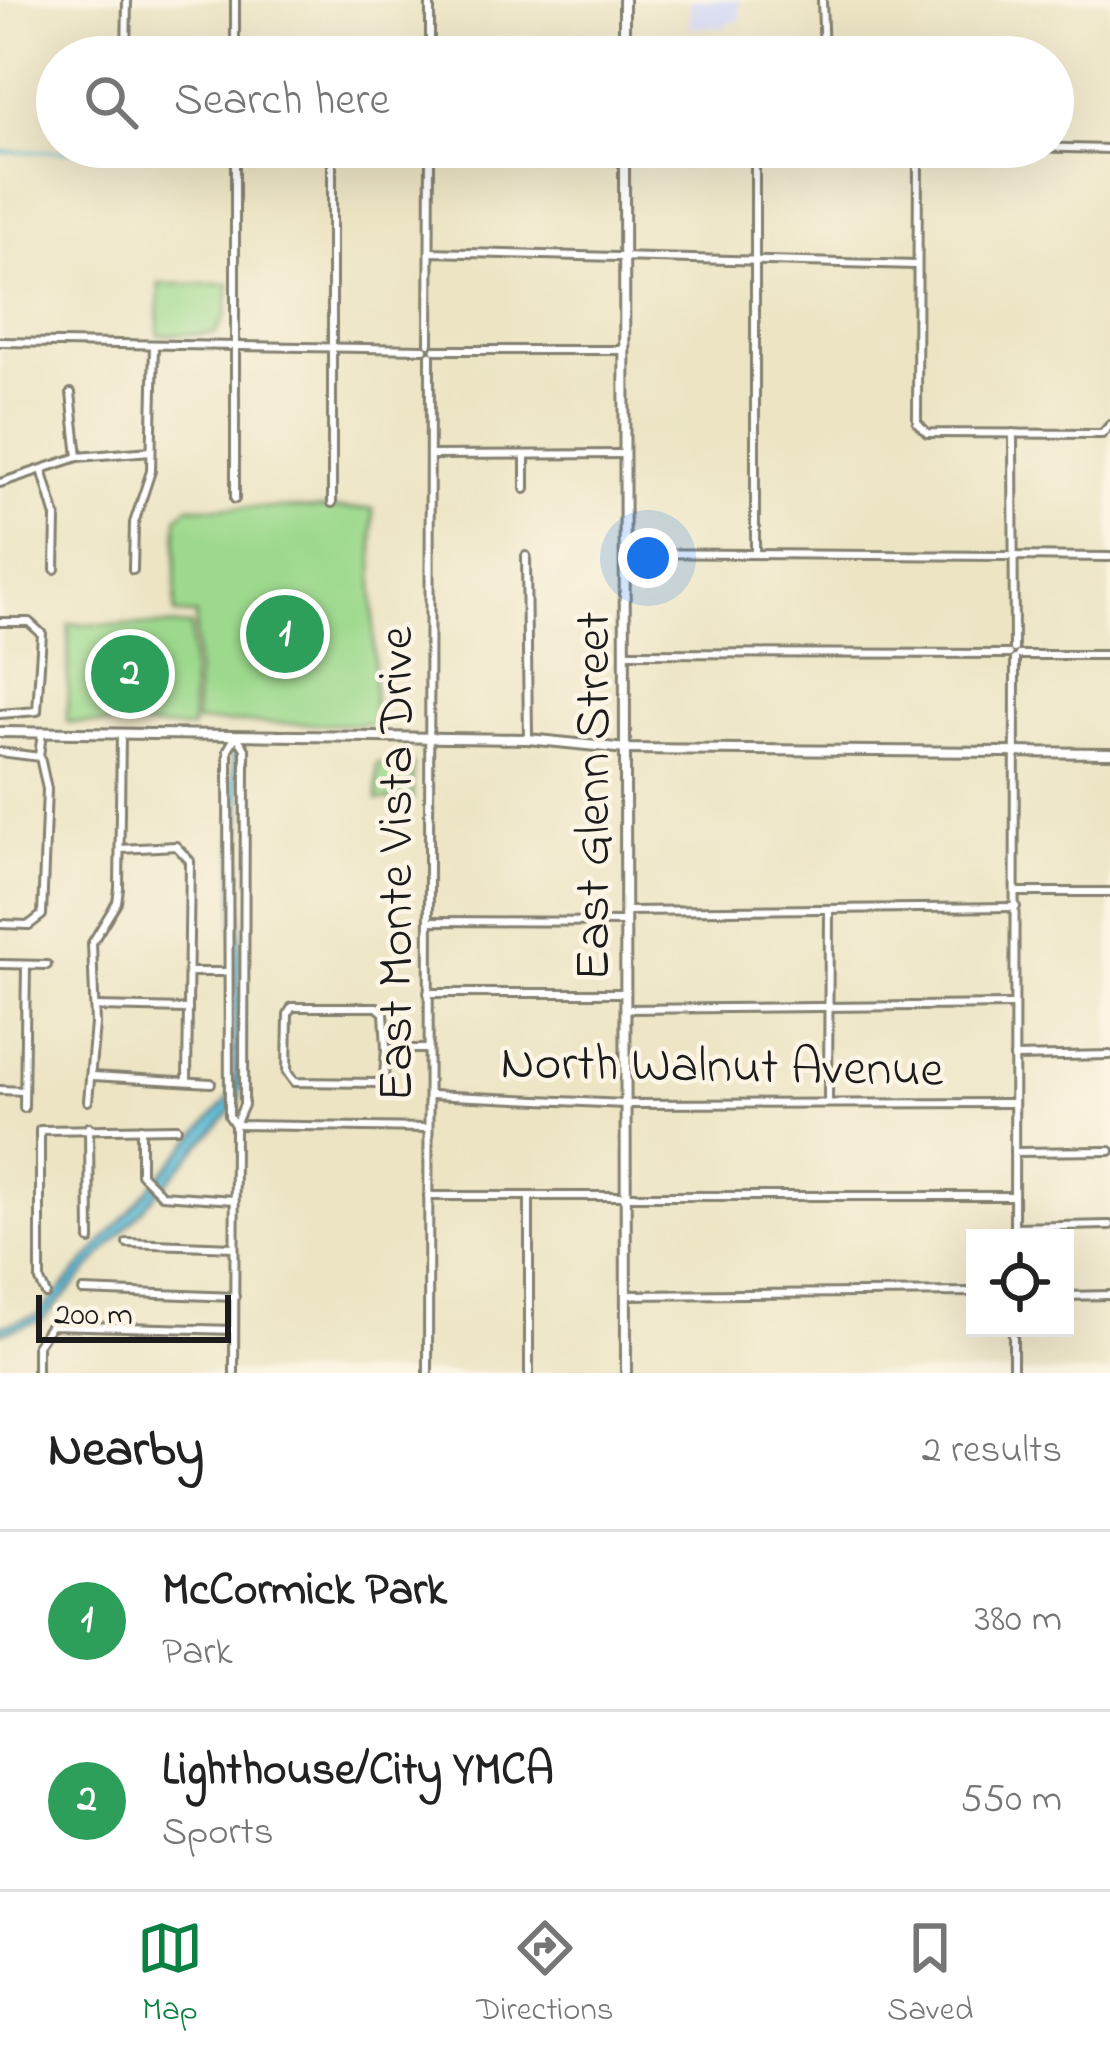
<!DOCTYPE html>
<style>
:root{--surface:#fff;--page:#f2f2f2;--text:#222;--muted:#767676;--line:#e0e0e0;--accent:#0b8043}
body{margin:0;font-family:"Indie Flower",sans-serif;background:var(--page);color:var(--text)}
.controls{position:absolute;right:36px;bottom:36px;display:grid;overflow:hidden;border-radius:0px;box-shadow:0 12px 48px #0002}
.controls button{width:108px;height:108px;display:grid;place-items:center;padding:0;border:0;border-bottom:3px solid var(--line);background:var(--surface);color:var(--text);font:60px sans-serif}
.scale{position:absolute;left:36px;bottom:30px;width:195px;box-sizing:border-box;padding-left:12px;border:6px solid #1c1c1c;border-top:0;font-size:33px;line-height:42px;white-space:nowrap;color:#1c1c1c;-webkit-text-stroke:9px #fcf5e5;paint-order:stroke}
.you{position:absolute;left:648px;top:558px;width:42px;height:42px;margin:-30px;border:9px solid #fff;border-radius:50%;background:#1a73e8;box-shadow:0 0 0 18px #1a73e833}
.badge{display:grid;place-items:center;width:78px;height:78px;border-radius:50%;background:var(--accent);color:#fff;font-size:39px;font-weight:700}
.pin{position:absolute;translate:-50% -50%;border:6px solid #fff;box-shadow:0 3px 12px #0006}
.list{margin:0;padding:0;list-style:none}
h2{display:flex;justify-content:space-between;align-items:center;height:156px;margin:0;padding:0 48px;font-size:51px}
h2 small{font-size:39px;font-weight:400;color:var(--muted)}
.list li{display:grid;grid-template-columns:78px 1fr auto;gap:36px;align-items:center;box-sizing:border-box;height:180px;padding:0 48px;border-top:3px solid var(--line)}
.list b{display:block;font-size:45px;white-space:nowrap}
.list p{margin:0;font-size:39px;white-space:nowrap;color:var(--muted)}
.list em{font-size:39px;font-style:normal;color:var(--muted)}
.icon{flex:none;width:66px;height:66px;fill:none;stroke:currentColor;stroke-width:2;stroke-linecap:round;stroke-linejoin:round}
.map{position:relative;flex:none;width:1110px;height:1373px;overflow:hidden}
.search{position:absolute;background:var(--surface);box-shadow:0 12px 48px #0002;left:36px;right:36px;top:36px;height:132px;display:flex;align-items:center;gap:30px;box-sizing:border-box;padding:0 42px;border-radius:66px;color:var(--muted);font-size:45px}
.sheet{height:516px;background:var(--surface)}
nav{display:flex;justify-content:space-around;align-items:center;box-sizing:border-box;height:168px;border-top:3px solid var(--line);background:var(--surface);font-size:33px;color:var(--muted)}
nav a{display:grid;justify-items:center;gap:6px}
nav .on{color:var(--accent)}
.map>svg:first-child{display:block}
</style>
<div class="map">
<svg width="1110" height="1373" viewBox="0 0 1110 1373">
<rect width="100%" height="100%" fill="#fcf5e5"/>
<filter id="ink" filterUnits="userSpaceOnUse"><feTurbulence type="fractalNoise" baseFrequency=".00833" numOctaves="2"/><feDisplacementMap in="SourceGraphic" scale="24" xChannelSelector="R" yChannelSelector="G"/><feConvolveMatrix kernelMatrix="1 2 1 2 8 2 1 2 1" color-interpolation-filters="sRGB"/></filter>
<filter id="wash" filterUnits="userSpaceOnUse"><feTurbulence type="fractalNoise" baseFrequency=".004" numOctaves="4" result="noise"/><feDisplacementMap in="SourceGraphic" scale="48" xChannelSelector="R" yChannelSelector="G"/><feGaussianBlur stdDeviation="2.7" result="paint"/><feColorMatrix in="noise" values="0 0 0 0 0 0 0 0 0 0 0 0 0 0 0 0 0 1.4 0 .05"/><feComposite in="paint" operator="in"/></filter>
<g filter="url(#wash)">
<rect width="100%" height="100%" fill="#ece4c3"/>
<polygon fill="#d3d9f9" points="690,0 740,0 740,22 727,22 726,28 689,27"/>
<g fill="#9dd98d" stroke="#5c7a54" stroke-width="3">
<polygon points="159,284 229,284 226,315 215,334 158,335"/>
<polygon points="187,507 373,509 374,725 196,722 196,615 175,614 177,518"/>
<polygon points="69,624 191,626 192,729 67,722"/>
<polygon points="377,764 413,764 413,799 377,800"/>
</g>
<polygon fill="#56b7d4" stroke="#396a78" stroke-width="3" points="233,747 242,747 240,1101 43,1320 0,1333 0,1326 38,1315 234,1092"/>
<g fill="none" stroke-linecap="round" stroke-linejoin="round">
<polyline stroke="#56b7d4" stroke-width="3" points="0,152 223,149"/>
</g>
</g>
<g filter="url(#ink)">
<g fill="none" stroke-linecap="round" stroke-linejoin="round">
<defs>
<g id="minor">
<polyline points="235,0 235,57"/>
<polyline points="822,0 824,57"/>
<polyline points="126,57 127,0"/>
<polyline points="430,57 430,0"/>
<polyline points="755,147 755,554"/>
<polyline points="918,147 917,422 927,433 1102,434 1110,425"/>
<polyline points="1025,147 1110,149"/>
<polyline points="236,150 425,154"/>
<polygon points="431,150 433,156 427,158 425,152"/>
<polyline points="332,152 332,503"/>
<polyline points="434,154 624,155"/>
<polyline points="430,252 916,265"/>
<polyline points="0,342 424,349"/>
<polyline points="429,343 430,158"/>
<polyline points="435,350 624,350"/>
<polyline points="71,393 78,457"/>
<polyline points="1013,433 1014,649"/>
<polyline points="431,455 625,454"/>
<polyline points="525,455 525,489"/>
<polyline points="43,473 56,517 55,569"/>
<polyline points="0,483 78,457 151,451"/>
<polyline points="235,499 235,147"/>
<polyline points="626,553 1110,557"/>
<polyline points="526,556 528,739"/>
<polyline points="133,570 134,523 151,471 154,345"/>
<polyline points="0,622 29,622 42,634 37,711 0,714"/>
<polyline points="626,653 1009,654"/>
<polyline points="1019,655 1110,655"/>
<polyline points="235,737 228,750 229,1116 235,1125"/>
<polyline points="0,752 40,757 47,789 42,915 29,925 0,924"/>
<polyline points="39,756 42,733"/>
<polyline points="121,849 176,846 190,861 187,1080"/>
<polyline points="1015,892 1110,892"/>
<polyline points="626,911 1016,907"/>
<polyline points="429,921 626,922"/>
<polyline points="0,964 47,965"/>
<polyline points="190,972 228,972"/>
<polyline points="428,993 625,993"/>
<polyline points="96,1007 188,1009"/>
<polyline points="625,1009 1013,1005"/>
<polyline points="386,1049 384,1077 377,1083 294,1082 287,1072 288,1014 292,1007 377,1007 384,1013 386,1049 428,1049"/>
<polyline points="1014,1057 1110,1055"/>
<polyline points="93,1076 211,1083"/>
<polyline points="0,1090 24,1091"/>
<polyline points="430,1095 625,1104 1014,1103"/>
<polyline points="88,1101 95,1024 92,943 117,902 119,888 121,734"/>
<polyline points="828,1103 829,911"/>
<polyline points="24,1108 26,965"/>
<polyline points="235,1125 428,1128"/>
<polyline points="89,1127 90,1240"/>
<polyline points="141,1128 141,1174 162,1195 234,1200"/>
<polyline points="1014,1152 1110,1151"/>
<polyline points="428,1196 1014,1196"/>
<polyline points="1014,1227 1110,1225"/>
<polyline points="1014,1238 1015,659"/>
<polyline points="127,1243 234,1247"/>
<polyline points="83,1291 235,1297"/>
<polyline points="46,1294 40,1281 40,1130 177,1128"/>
<polyline points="626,1295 975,1292"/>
<polyline points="1065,1296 1110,1295"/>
<polyline points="1013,1328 1013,1373"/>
<polyline points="37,1373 37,1345 51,1325 234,1330"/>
<polyline points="234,1373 235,1125 244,1105 245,749 236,735"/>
<polyline points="428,1373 430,355"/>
<polyline points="529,1373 529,1197"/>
</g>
<g id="tertiary">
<polyline points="624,57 624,0"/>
<polyline points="624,147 626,1373"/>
<polyline points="0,732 528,739 626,749 1110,753"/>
</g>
</defs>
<use href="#minor" stroke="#848070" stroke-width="12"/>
<use href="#tertiary" stroke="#848070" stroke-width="14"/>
<use href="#minor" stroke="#fff" stroke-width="6"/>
<use href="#tertiary" stroke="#fff" stroke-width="8"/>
</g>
</g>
<g text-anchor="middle" stroke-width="9" stroke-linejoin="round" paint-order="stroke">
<g font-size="51" fill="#1c1c1c" stroke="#fcf5e5">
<text transform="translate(590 796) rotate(-90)" y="18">East Glenn Street</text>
<text transform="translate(393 864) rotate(-90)" y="18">East Monte Vista Drive</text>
<text transform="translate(722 1063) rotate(1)" y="18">North Walnut Avenue</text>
</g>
</g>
</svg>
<div class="controls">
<button><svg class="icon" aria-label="locate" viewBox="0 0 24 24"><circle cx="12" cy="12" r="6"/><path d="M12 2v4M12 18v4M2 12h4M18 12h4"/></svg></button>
</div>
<div class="scale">200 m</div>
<div class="you"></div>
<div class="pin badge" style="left:285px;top:634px;background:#2e9e5b">1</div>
<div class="pin badge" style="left:130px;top:674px;background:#2e9e5b">2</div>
<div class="search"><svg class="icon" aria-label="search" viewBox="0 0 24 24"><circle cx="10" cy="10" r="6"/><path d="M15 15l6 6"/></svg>Search here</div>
</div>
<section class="sheet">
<h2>Nearby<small>2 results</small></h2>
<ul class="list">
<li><span class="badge" style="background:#2e9e5b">1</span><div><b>McCormick Park</b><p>Park</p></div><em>380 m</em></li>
<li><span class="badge" style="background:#2e9e5b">2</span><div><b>Lighthouse/City YMCA</b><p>Sports</p></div><em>550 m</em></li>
</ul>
</section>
<nav>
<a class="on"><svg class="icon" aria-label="map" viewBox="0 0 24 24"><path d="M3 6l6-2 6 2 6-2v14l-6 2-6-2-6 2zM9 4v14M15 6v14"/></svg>Map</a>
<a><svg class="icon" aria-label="directions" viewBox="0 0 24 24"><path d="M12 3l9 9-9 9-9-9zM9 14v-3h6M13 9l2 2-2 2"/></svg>Directions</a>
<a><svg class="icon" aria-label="saved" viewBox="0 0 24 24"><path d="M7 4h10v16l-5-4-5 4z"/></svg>Saved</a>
</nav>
